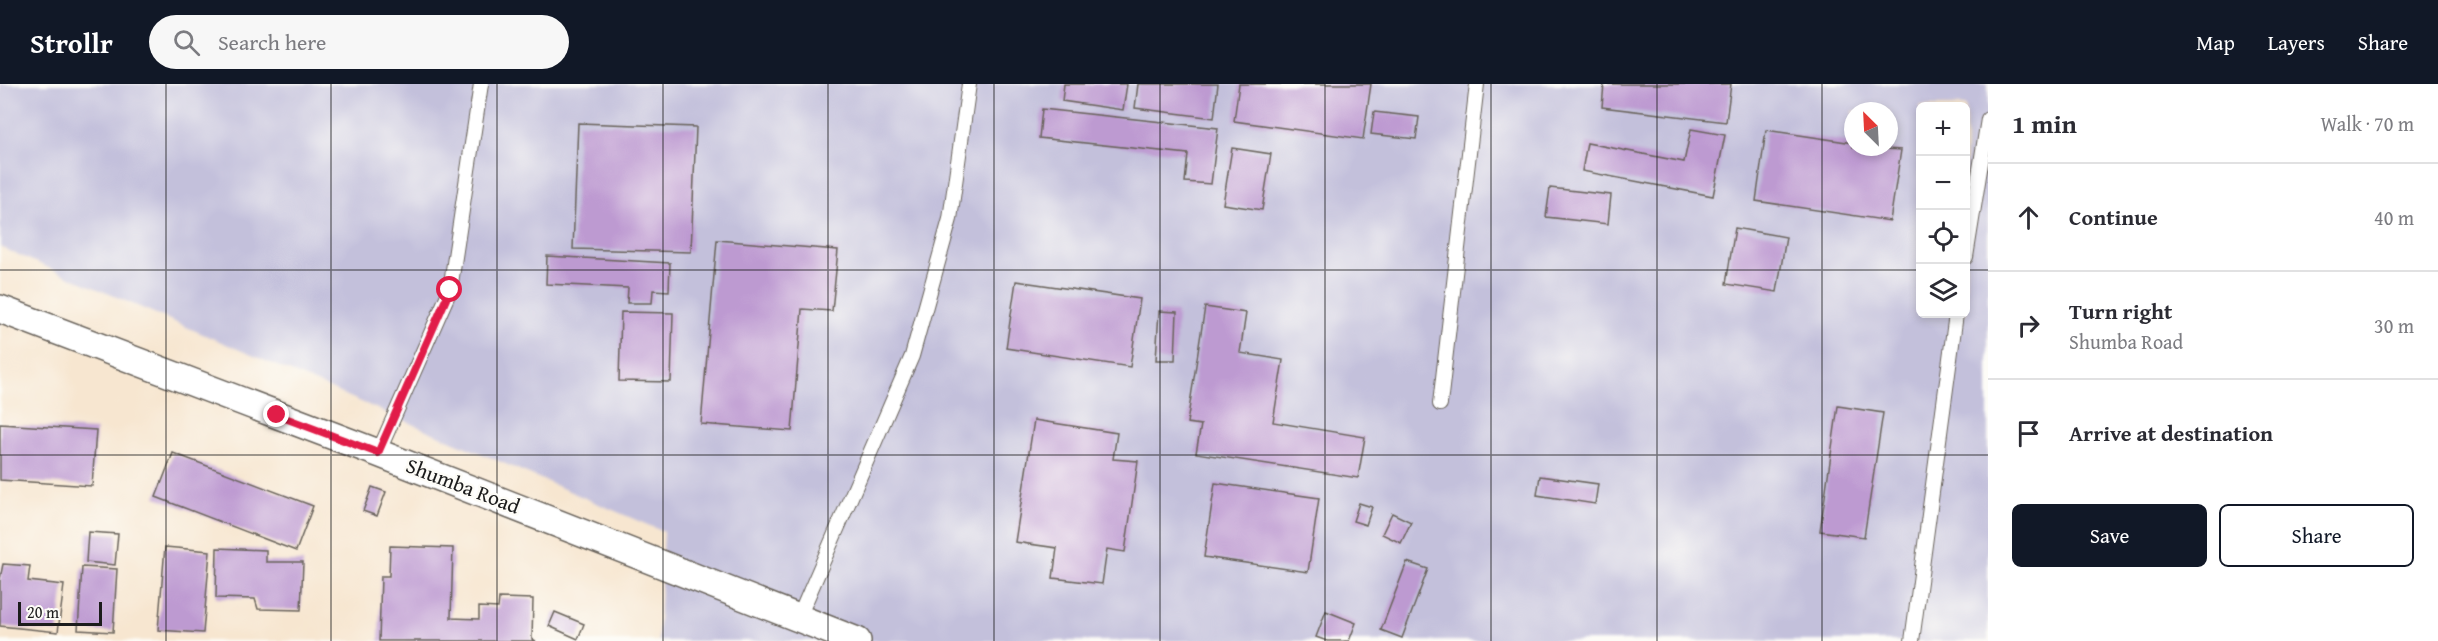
<!DOCTYPE html>
<meta charset="utf-8">
<style>
:root{--surface:#fff;--page:#f7f7f7;--text:#2b2b33;--muted:#7c7c81;--line:#e1e1e2;--accent:#111827}
body{margin:0;font-family:"Gentium Book Plus",serif;background:var(--page);color:var(--text)}
.controls{position:absolute;right:18px;top:18px;display:grid;overflow:hidden;border-radius:9px;box-shadow:0 3px 9px #0003}
.controls button{width:54px;height:54px;display:grid;place-items:center;padding:0;border:0;border-bottom:2px solid var(--line);background:var(--surface);color:var(--text);font:30px sans-serif}
.compass{position:absolute;left:1844px;top:18px;width:54px;height:54px;border-radius:50%;background:var(--surface);box-shadow:0 3px 9px #0003;rotate:336deg}
.scale{position:absolute;left:18px;bottom:15px;width:84px;box-sizing:border-box;padding-left:6px;border:3px solid #1c1c1c;border-top:0;font-size:16px;line-height:21px;white-space:nowrap;color:#1c1c1c;-webkit-text-stroke:4px #fdfcf7;paint-order:stroke}
.stop{position:absolute;width:18px;height:18px;margin:-14px;border:4px solid #e11d48;border-radius:50%;background:#fff}
.stop.end{background:#e11d48;border-color:#fff;box-shadow:0 2px 6px #0008}
.list{margin:0;padding:0;list-style:none}
h2{display:flex;justify-content:space-between;align-items:center;height:78px;margin:0;padding:0 24px;font-size:26px}
h2 small{font-size:20px;font-weight:400;color:var(--muted)}
.list li{display:grid;grid-template-columns:39px 1fr auto;gap:18px;align-items:center;box-sizing:border-box;height:108px;padding:0 24px;border-top:2px solid var(--line)}
.list b{display:block;font-size:22px;white-space:nowrap}
.list p{margin:0;font-size:20px;white-space:nowrap;color:var(--muted)}
.list em{font-size:20px;font-style:normal;color:var(--muted)}
.actions{display:flex;gap:12px;padding:18px 24px}
.actions a{flex:1;padding:14px 0;border:2px solid var(--accent);border-radius:9px;text-align:center;font-size:21px;color:var(--accent)}
.actions .main{background:var(--accent);color:#fff}
.icon{flex:none;width:33px;height:33px;fill:none;stroke:currentColor;stroke-width:2;stroke-linecap:round;stroke-linejoin:round}
.map{position:relative;flex:none;width:1988px;height:557px;overflow:hidden}
header{display:flex;align-items:center;gap:36px;box-sizing:border-box;height:84px;padding:0 30px;background:var(--accent);color:#fff}
header strong{font-size:28px}
nav{display:flex;gap:33px;margin-inline-start:auto;font-size:21px}
.search{width:420px;height:54px;background:var(--page);display:flex;align-items:center;gap:15px;box-sizing:border-box;padding:0 21px;border-radius:33px;color:var(--muted);font-size:22px}
main{display:flex}
aside{flex:1;background:var(--surface)}
.map>svg:first-child{display:block}
</style>
<header>
<strong>Strollr</strong>
<div class="search"><svg class="icon" aria-label="search" viewBox="0 0 24 24"><circle cx="10" cy="10" r="6"/><path d="M15 15l6 6"/></svg>Search here</div>
<nav><a>Map</a><a>Layers</a><a>Share</a></nav>
</header>
<main>
<div class="map">
<svg width="1988" height="557" viewBox="0 0 1988 557">
<rect width="100%" height="100%" fill="#fdfcf7"/>
<filter id="ink" filterUnits="userSpaceOnUse"><feTurbulence type="fractalNoise" baseFrequency=".0167" numOctaves="2"/><feDisplacementMap in="SourceGraphic" scale="12" xChannelSelector="R" yChannelSelector="G"/><feConvolveMatrix kernelMatrix="1 2 1 2 8 2 1 2 1" color-interpolation-filters="sRGB"/></filter>
<filter id="wash" filterUnits="userSpaceOnUse"><feTurbulence type="fractalNoise" baseFrequency=".008" numOctaves="4" result="noise"/><feDisplacementMap in="SourceGraphic" scale="24" xChannelSelector="R" yChannelSelector="G"/><feGaussianBlur stdDeviation="1.35" result="paint"/><feColorMatrix in="noise" values="0 0 0 0 0 0 0 0 0 0 0 0 0 0 0 0 0 1.4 0 .05"/><feComposite in="paint" operator="in"/></filter>
<g filter="url(#wash)">
<rect width="100%" height="100%" fill="#f7e6d0"/>
<path fill="#c3c0db" fill-rule="evenodd" d="M0,0h1988v557h-1330l6,-109 -664,-285zM1920,22h46v208h-46zM1853,27h36v36h-36z"/>
<g id="blocks">
<g fill="#bd9ad1">
<polygon points="1064,0 1127,0 1123,26 1062,17"/>
<polygon points="1138,0 1218,0 1214,34 1135,24"/>
<polygon points="1239,0 1371,0 1363,55 1234,37"/>
<polygon points="1604,0 1731,0 1726,38 1602,23"/>
<polygon points="1042,25 1218,44 1211,100 1185,98 1188,70 1039,54"/>
<polygon points="1374,28 1419,33 1416,55 1371,50"/>
<polygon points="578,39 696,43 691,168 573,165"/>
<polygon points="1691,45 1725,51 1713,112 1582,87 1587,59 1684,78"/>
<polygon points="1766,46 1853,59 1853,63 1901,66 1890,137 1756,117"/>
<polygon points="1232,64 1271,70 1262,126 1223,120"/>
<polygon points="1550,104 1611,111 1608,140 1546,133"/>
<polygon points="1735,144 1786,153 1777,208 1726,200"/>
<polygon points="717,156 838,166 832,227 802,225 792,347 701,340"/>
<polygon points="547,172 670,179 669,207 653,206 652,219 627,219 628,204 546,200"/>
<polygon points="1016,197 1140,215 1130,283 1006,264"/>
<polygon points="1205,223 1246,229 1240,269 1283,276 1273,338 1365,353 1358,394 1196,369 1201,341 1187,339"/>
<polygon points="1159,227 1177,228 1175,276 1156,276"/>
<polygon points="621,228 673,229 671,298 619,297"/>
<polygon points="1838,322 1883,329 1864,453 1820,447"/>
<polygon points="1034,336 1117,349 1113,375 1138,377 1125,468 1107,465 1102,500 1053,494 1057,464 1015,458"/>
<polygon points="0,340 96,346 92,402 0,396"/>
<polygon points="173,369 313,422 296,467 156,413"/>
<polygon points="1540,392 1598,400 1595,420 1537,411"/>
<polygon points="1215,399 1319,414 1308,488 1204,473"/>
<polygon points="372,403 386,408 377,432 363,427"/>
<polygon points="1359,419 1372,423 1366,441 1353,437"/>
<polygon points="1392,429 1411,438 1401,459 1382,450"/>
<polygon points="88,448 118,450 115,481 86,478"/>
<polygon points="390,462 453,464 451,534 479,535 479,523 498,524 499,514 533,515 532,555 536,557 379,557 381,492 389,492"/>
<polygon points="165,463 210,467 203,549 158,546"/>
<polygon points="217,464 266,466 266,478 303,478 301,526 258,525 255,515 216,514"/>
<polygon points="1407,478 1428,485 1402,554 1381,546"/>
<polygon points="3,480 30,482 28,497 64,501 58,548 0,542 0,495"/>
<polygon points="82,483 117,485 113,548 78,546"/>
<polygon points="1326,527 1356,539 1349,557 1327,557 1316,553"/>
<polygon points="555,528 584,540 578,555 549,542"/>
</g>
</g>
</g>
<g filter="url(#ink)">
<use href="#blocks" fill-opacity="0" stroke="#69635b" stroke-width="1.5"/>
<g fill="none" stroke-linecap="round" stroke-linejoin="round">
<defs>
<g id="service">
<polyline points="1966,173 1988,35"/>
<polyline points="1440,320 1477,0"/>
<polyline points="378,369 450,206 481,0"/>
<polyline points="799,533 912,272 950,135 969,0"/>
<polyline points="1912,557 1956,230"/>
</g>
<polyline id="minor" points="0,225 378,369 857,557"/>
</defs>
<use href="#service" stroke="#69635b" stroke-width="16"/>
<use href="#minor" stroke="#69635b" stroke-width="30"/>
<use href="#service" stroke="#fff" stroke-width="14"/>
<use href="#minor" stroke="#fff" stroke-width="27"/>
</g>
</g>
<g fill="none" stroke-linecap="round" stroke-linejoin="round" filter="url(#ink)">
<polyline stroke="#e11d48" stroke-width="8" points="277,331 378,369 450,206"/>
</g>
<path fill="none" stroke="#1c1c1c" stroke-width="1.5" stroke-opacity="0.55" d="M166,0v557M331,0v557M497,0v557M663,0v557M828,0v557M994,0v557M1160,0v557M1325,0v557M1491,0v557M1657,0v557M1822,0v557M0,186h1920M1966,186h22M0,371h1988"/>
<g text-anchor="middle" stroke-width="5" stroke-linejoin="round" paint-order="stroke">
<g font-size="21" fill="#1c1c1c" stroke="#fdfcf7">
<text transform="translate(463 402) rotate(21)" y="7">Shumba Road</text>
</g>
</g>
</svg>
<div class="controls">
<button>+</button>
<button>−</button>
<button><svg class="icon" aria-label="locate" viewBox="0 0 24 24"><circle cx="12" cy="12" r="6"/><path d="M12 2v4M12 18v4M2 12h4M18 12h4"/></svg></button>
<button><svg class="icon" aria-label="layers" viewBox="0 0 24 24"><path d="M12 4l9 5-9 5-9-5zM3 14l9 5 9-5"/></svg></button>
</div>
<svg class="compass" viewBox="-18 -18 36 36"><path d="M0-13l5 13h-10z" fill="#e53935"/><path d="M0 13l5-13h-10z" fill="#7c7c81"/></svg>
<div class="scale">20 m</div>
<div class="stop" style="left:450px;top:206px"></div>
<div class="stop end" style="left:277px;top:331px"></div>
</div>
<aside>
<h2>1 min<small>Walk · 70 m</small></h2>
<ul class="list">
<li><svg class="icon" aria-label="ahead" viewBox="0 0 24 24"><path d="M12 20V5M6 11l6-6 6 6"/></svg><div><b>Continue</b></div><em>40 m</em></li>
<li><svg class="icon" aria-label="right" viewBox="0 0 24 24"><path d="M7 20v-9h11M14 6l5 5-5 5"/></svg><div><b>Turn right</b><p>Shumba Road</p></div><em>30 m</em></li>
<li><svg class="icon" aria-label="arrive" viewBox="0 0 24 24"><path d="M6 21V4h12l-3 4 3 4H6"/></svg><div><b>Arrive at destination</b></div></li>
</ul>
<div class="actions"><a class="main">Save</a><a>Share</a></div>
</aside>
</main>
